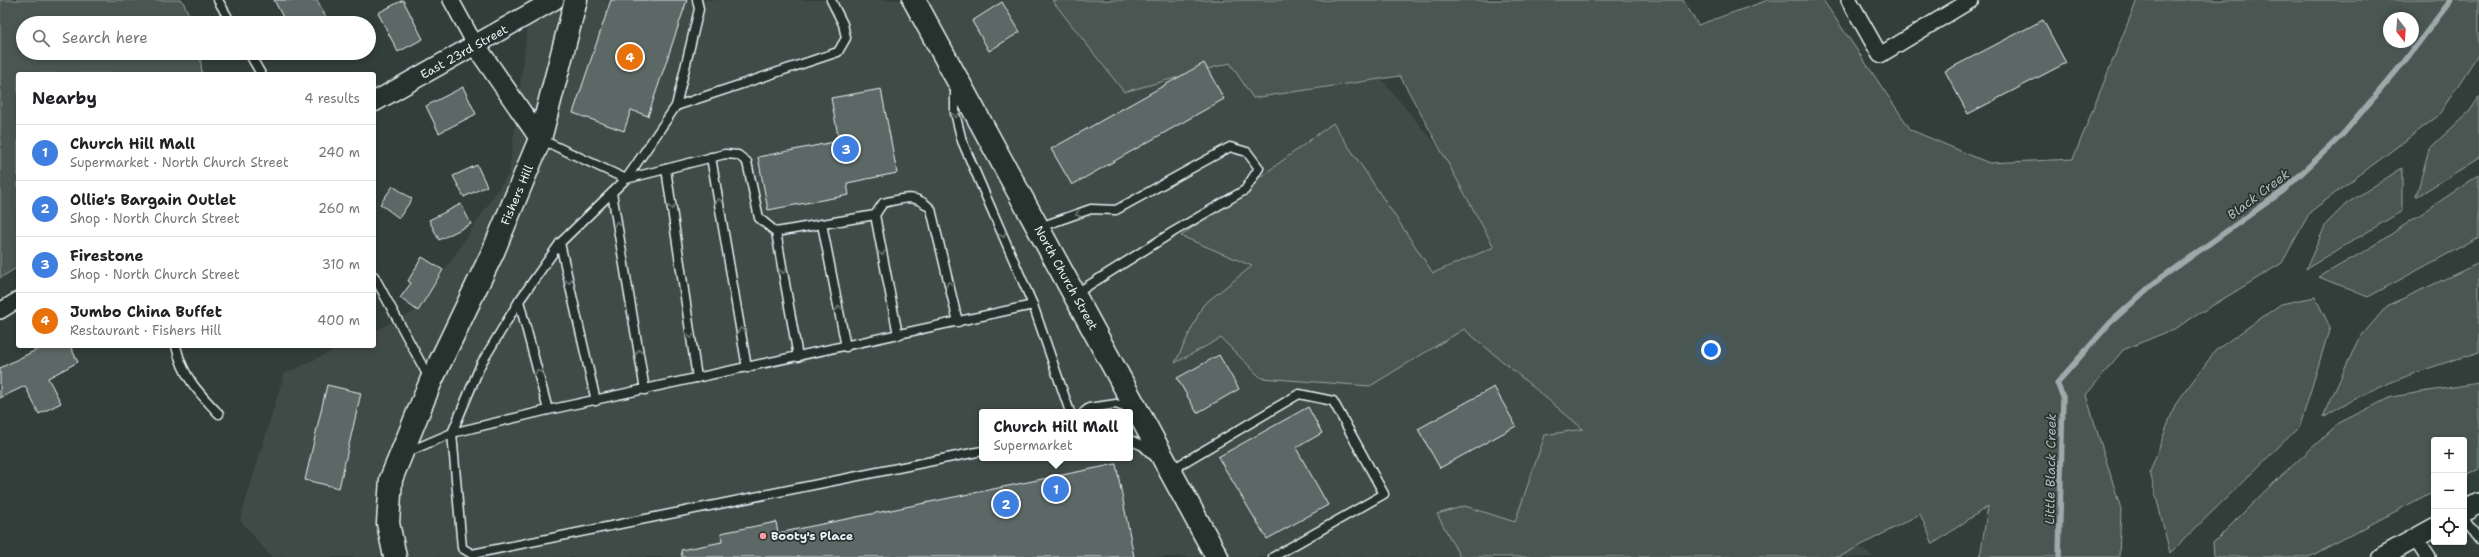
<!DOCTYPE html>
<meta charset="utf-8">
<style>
:root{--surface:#fff;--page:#f2f2f2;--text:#202124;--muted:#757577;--line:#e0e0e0;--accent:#84575d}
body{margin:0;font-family:"Shantell Sans",sans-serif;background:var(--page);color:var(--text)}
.controls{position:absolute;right:12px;bottom:12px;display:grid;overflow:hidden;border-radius:4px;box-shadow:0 2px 6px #0003}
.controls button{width:36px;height:36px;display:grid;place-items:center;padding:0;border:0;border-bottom:1px solid var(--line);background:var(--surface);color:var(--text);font:20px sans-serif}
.compass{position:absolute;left:2383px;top:12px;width:36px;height:36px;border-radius:50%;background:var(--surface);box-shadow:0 2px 6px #0003;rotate:163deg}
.you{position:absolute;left:1711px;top:350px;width:14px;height:14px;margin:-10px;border:3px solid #fff;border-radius:50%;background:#1a73e8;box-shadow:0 0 0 6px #1a73e833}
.badge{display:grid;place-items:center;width:26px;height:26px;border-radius:50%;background:var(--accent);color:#fff;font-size:13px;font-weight:700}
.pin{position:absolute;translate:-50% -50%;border:2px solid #fff;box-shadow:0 1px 4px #0006}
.popup{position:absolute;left:979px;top:409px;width:154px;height:52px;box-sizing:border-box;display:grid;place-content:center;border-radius:4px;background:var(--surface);filter:drop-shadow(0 1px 3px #0005);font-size:13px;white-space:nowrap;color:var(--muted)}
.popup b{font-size:15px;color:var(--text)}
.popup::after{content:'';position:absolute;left:50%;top:100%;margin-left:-8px;border:8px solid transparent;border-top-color:var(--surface)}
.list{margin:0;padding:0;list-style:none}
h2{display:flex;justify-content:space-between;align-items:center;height:52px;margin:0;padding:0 16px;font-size:17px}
h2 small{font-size:13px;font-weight:400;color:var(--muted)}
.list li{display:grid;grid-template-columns:26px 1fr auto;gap:12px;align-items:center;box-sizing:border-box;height:56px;padding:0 16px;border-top:1px solid var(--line)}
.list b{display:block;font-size:15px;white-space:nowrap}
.list p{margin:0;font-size:13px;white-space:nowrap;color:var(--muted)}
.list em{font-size:13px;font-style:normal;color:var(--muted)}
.icon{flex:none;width:22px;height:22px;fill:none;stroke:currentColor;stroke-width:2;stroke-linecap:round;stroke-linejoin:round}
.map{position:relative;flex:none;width:2479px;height:557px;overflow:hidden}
.search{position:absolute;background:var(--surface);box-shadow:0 2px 6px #0003;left:16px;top:16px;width:360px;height:44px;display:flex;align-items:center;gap:10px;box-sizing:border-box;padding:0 14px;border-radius:22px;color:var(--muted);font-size:15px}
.panel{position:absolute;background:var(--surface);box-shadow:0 2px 6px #0003;left:16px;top:72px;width:360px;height:276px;border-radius:4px}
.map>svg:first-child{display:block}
</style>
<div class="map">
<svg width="2479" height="557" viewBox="0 0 2479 557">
<rect width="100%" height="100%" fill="#323e39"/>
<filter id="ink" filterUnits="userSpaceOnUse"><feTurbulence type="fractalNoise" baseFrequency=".025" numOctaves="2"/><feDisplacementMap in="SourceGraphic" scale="8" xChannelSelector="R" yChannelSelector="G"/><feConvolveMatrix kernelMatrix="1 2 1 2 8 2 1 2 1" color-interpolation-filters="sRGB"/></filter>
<g filter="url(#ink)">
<path fill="#3f4b46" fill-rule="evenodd" d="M531,0h784l296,354 262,203h-1602l-31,-37 44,-146 59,-28h31v-15l44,-21 91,-137zM982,412h148v46h-148z"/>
<g fill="#495651" stroke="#98a4a4" fill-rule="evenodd">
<polygon points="0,0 182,0 193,23 23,23 23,53 200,53 202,74 18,74 18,267 0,278"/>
<path d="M1052,0h631l15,25 70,-25h55l88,130 78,33 84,-4 64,-159h342v53l-41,63 -128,96 -28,51 -108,66 -51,21 -37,45 35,114 -2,48h-139l8,-51 -55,38 -13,-30 -81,43h-379l-23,-43 28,-8 50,16 30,-87 38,-6 -119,-100 -94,57 -109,-8 -40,-40 -46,25 28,-58 49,-39 -71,-30 152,-113 100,150 61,-26 -94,-171 -147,22 -23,-35 -106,29zM2389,18h24v24h-24z"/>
<polygon points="2479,97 2479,158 2416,197 2429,149 2470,111"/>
<polygon points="2402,168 2402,211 2306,269 2326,224 2346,204"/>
<polygon points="2479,175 2479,237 2368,297 2319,277 2372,247"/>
<path d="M2479,263v89c-54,17 -108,34 -156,65l35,-77 29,-34z"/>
<polygon points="2315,297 2330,327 2300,426 2170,553 2150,472 2175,405 2216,350 2281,304"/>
<polygon points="2479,383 2479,469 2464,476 2464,440 2434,440 2434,491 2309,557 2214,557 2213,543 2264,492 2339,423 2391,397"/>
</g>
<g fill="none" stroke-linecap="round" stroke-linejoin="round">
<polyline stroke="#9ea9ab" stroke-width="5.5" points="2059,557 2063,397 2057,383 2110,323 2154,283 2283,191 2343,134 2404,62 2451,0"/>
</g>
<g fill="#5c6865" stroke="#e8f1f8">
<polygon points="274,0 317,0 329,23 286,23"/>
<polygon points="403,0 423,39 398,52 378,13"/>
<polygon points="611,0 687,0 648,116 631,110 624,131 573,113"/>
<polygon points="1002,2 1020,32 989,51 972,21"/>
<polygon points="2043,20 2066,63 1968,114 1945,71"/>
<polygon points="1204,63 1224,99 1072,185 1051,149"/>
<polygon points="463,87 476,114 439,133 426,106"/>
<polygon points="881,89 897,173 847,183 849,195 768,210 758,157 839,141 831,98"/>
<polygon points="477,165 487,186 464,197 453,176"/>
<polygon points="393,186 412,199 399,218 380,204"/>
<polygon points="461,204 471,224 439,240 429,220"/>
<polygon points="422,257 443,270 418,311 400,298 411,283 408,281"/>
<polygon points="44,346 70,346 78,362 48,378 61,403 39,414 25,386 0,398 0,368"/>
<polygon points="1219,355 1239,389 1197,413 1177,378"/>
<polygon points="327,385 361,393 339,488 305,480"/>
<polygon points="1494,387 1516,426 1440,468 1418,429"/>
<polygon points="1308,407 1322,433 1296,448 1328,505 1267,539 1218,457"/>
<polygon points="1116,464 1134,557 682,557 681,550 722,542 721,533 776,522 778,533"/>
</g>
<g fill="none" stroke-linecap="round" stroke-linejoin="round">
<defs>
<g id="service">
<polyline points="218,0 231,23"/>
<polyline points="249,53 261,74"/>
<polyline points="955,88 955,113 962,141 1033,305 1070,412"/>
<polyline points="676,106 838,52 846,38 843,24 831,0"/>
<polyline points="711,157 747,368"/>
<polyline points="666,169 697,378"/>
<polyline points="626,179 725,154 738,155 747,162 759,218 776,232 798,357"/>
<polyline points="626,179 676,106 699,9 697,0"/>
<polyline points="612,193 645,390"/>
<polyline points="875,215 898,335"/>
<polyline points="822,224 846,347"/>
<polyline points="1040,227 1091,209 1116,210 1230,147 1247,152 1259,168 1245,190 1173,232 1075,294"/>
<path d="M776,232l99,-17 8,-12c20,-5 33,-10 48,6l27,113"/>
<polyline points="560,243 596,401"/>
<polyline points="374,276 429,378"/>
<polyline points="519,301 548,410"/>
<path d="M176,346c7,31 22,46 43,68"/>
<polyline points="1084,412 1089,408 1116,404 1132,410"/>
<polyline points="1130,440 1143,446 1152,455"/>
<polyline points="982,451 472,554 462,548 452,433 548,410 1033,305"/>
<polyline points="405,453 452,433 481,364 519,301 560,243 626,179 540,139"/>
<polyline points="1171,470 1299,394 1333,401 1384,494 1273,557"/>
<polyline points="2464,517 2479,540"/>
</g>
<g id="minor">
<polyline points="451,0 476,46"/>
<polyline points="1849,0 1880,55 1971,0"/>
<polyline points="0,311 18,300"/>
<polyline points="2416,539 2428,557"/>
</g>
<g id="tertiary">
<polyline points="476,46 540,139"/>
<polyline points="374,102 554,0"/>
<polyline points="2464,511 2479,503"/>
<polyline points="2382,557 2434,528"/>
</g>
<polyline id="secondary" points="395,557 388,523 391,479 431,381 493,252 540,139 576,0"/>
<polyline id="primary" points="914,0 1217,557"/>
</defs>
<use href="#service" stroke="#e8f1f8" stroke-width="11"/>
<use href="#minor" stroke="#e8f1f8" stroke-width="18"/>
<use href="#tertiary" stroke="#e8f1f8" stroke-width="22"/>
<use href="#secondary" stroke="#e8f1f8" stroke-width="25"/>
<use href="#primary" stroke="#e8f1f8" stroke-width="25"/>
<use href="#service" stroke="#26332d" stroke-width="8"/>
<use href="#minor" stroke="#26332d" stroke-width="15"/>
<use href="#tertiary" stroke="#26332d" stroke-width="19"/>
<use href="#secondary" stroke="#26332d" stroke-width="22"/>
<use href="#primary" stroke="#26332d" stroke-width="22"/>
</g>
<defs><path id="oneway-chevron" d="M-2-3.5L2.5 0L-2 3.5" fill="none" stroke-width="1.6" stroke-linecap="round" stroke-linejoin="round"/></defs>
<g stroke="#6a7674">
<use href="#oneway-chevron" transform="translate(956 115) rotate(81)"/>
<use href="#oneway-chevron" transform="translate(719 201) rotate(-100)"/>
<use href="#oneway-chevron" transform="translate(672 207) rotate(82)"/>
<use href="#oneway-chevron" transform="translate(1078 214) rotate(160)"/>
<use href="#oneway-chevron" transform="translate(617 224) rotate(-100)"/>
<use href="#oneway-chevron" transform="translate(1003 235) rotate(67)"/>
<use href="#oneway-chevron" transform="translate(882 253) rotate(79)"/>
<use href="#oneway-chevron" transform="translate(783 271) rotate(80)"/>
<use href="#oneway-chevron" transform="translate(569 281) rotate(77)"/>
<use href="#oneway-chevron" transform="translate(949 284) rotate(-104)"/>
<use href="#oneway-chevron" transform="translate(839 308) rotate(-101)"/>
<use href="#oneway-chevron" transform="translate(741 330) rotate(-100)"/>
<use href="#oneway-chevron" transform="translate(691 336) rotate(82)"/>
<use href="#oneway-chevron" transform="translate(639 352) rotate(-100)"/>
<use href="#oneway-chevron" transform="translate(538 372) rotate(-105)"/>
</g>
</g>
<circle fill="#ff9aa2" stroke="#26332d" stroke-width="1.5" cx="763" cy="536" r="4"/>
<g text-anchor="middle" stroke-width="3.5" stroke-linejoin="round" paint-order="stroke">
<g font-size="12" fill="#e8f1f8" stroke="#26332d">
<text transform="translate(464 52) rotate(-29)" y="4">East 23rd Street</text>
<text transform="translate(517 195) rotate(-67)" y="4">Fishers Hill</text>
<text transform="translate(1066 278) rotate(61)" y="4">North Church Street</text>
</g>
<g font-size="12" font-weight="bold" fill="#e8f1f8" stroke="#26332d" text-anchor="start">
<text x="771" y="540">Booty's Place</text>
</g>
<g font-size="13" font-style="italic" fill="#b1bbbe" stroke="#26332d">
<text transform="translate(2258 194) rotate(-37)" y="5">Black Creek</text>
<text transform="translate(2050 469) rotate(-89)" y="5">Little Black Creek</text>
</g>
</g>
</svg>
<div class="controls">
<button>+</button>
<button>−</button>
<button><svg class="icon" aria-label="locate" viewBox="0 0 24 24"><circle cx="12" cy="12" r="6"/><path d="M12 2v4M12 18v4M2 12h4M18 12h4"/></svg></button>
</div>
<svg class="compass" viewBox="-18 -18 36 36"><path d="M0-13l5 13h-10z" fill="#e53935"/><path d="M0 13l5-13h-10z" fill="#757577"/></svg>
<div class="you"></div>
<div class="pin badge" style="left:1056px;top:489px;background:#3f7fe0">1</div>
<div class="popup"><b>Church Hill Mall</b>Supermarket</div>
<div class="pin badge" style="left:1006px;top:504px;background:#3f7fe0">2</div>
<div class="pin badge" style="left:846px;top:149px;background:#3f7fe0">3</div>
<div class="pin badge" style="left:630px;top:57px;background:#e8710a">4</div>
<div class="search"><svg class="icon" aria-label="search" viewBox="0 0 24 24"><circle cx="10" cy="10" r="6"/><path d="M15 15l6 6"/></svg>Search here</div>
<section class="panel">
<h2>Nearby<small>4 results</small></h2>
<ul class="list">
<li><span class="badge" style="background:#3f7fe0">1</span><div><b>Church Hill Mall</b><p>Supermarket · North Church Street</p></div><em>240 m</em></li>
<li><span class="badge" style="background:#3f7fe0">2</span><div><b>Ollie's Bargain Outlet</b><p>Shop · North Church Street</p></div><em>260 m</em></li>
<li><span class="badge" style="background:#3f7fe0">3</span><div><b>Firestone</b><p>Shop · North Church Street</p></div><em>310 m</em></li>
<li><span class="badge" style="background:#e8710a">4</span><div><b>Jumbo China Buffet</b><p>Restaurant · Fishers Hill</p></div><em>400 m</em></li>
</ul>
</section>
</div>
